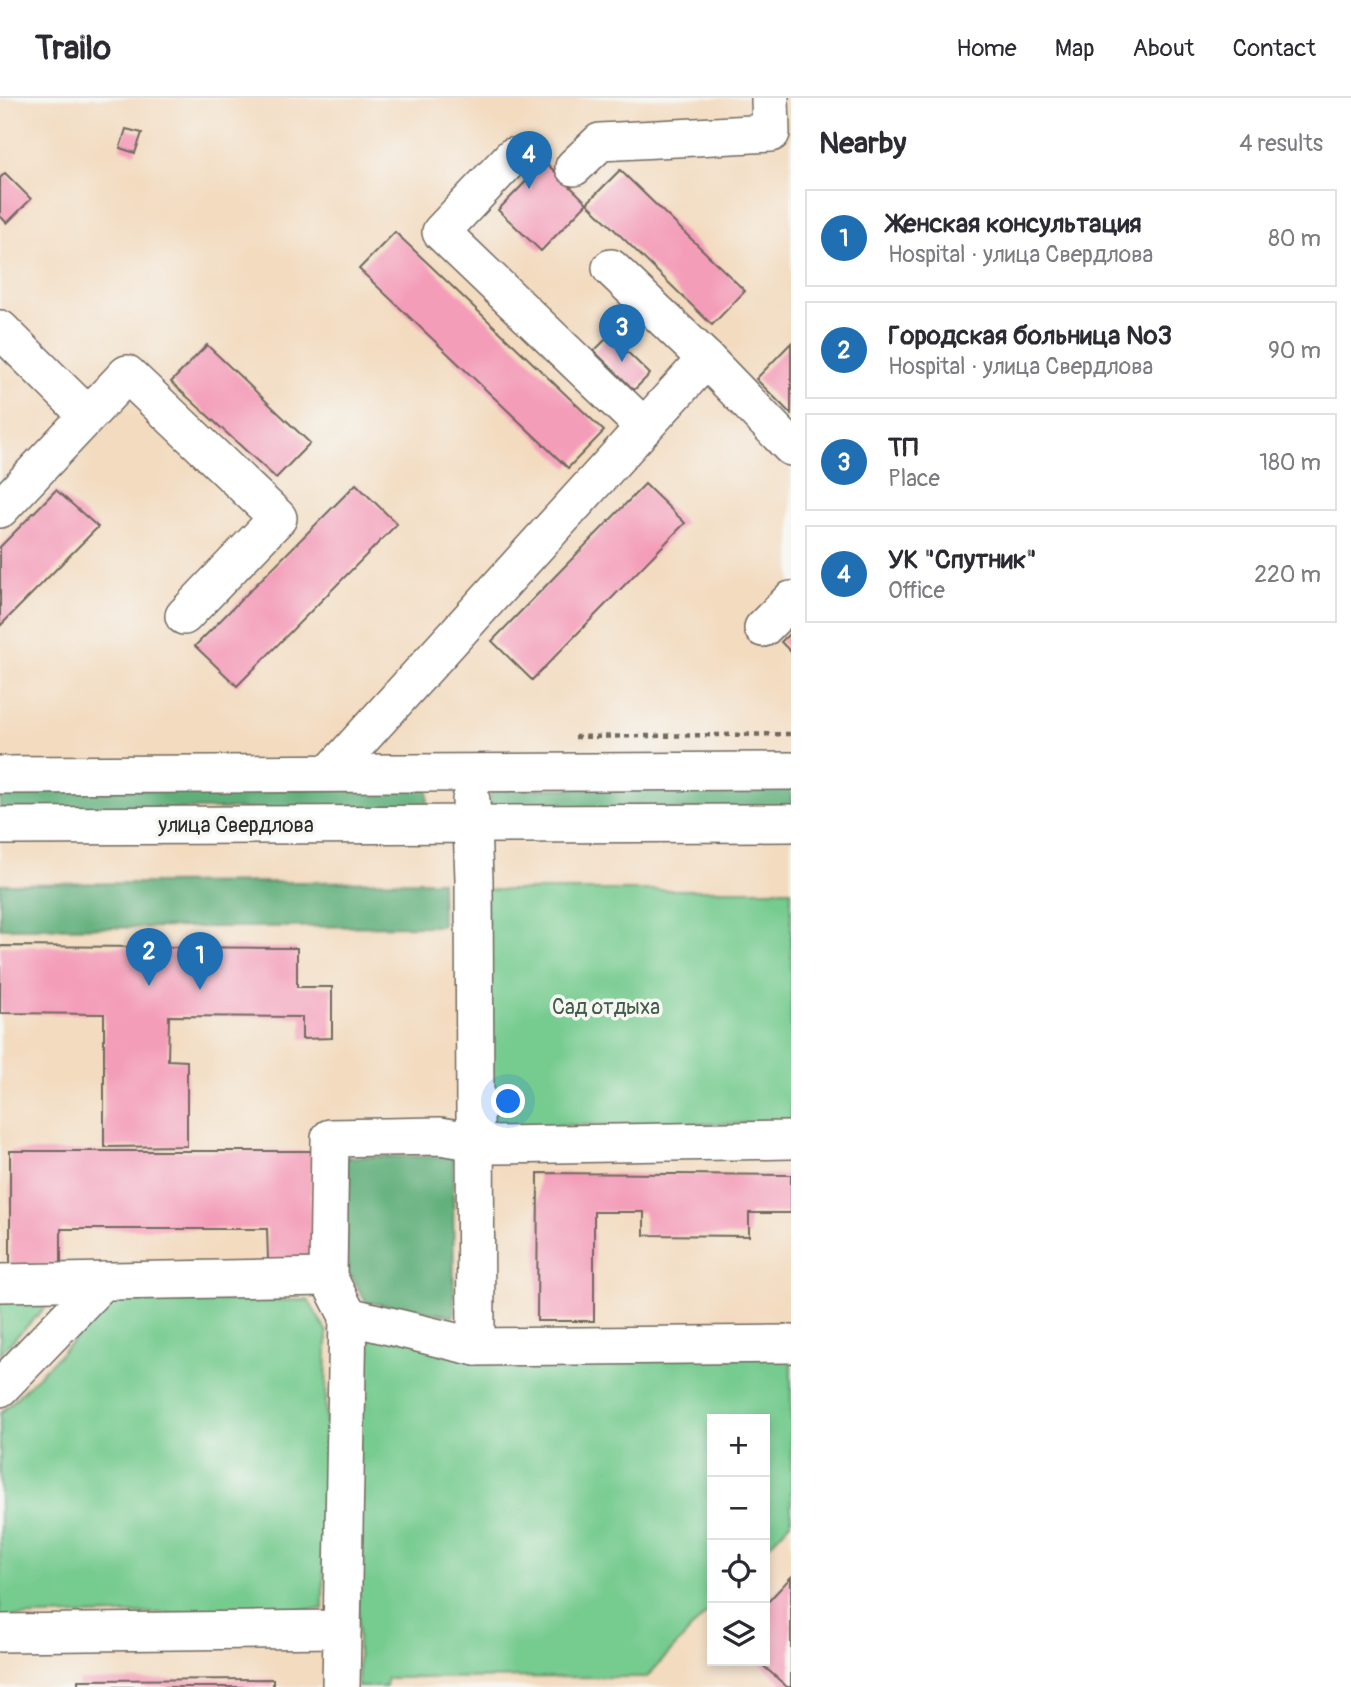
<!DOCTYPE html>
<meta charset="utf-8">
<style>
:root{--surface:#fff;--page:#f2f2f3;--text:#2b2b33;--muted:#7c7c81;--line:#e1e1e2;--accent:#1f6fb2}
body{margin:0;font-family:Pangolin,sans-serif;background:var(--page);color:var(--text)}
.controls{position:absolute;right:21px;bottom:21px;display:grid;overflow:hidden;border-radius:0px;box-shadow:0 4px 10px #0003}
.controls button{width:63px;height:63px;display:grid;place-items:center;padding:0;border:0;border-bottom:2px solid var(--line);background:var(--surface);color:var(--text);font:35px sans-serif}
.you{position:absolute;left:509px;top:1004px;width:24px;height:24px;margin:-18px;border:5px solid #fff;border-radius:50%;background:#1a73e8;box-shadow:0 0 0 10px #1a73e833}
.badge{display:grid;place-items:center;width:46px;height:46px;border-radius:50%;background:var(--accent);color:#fff;font-size:23px;font-weight:700}
.pin{position:absolute;translate:-50% -58px;filter:drop-shadow(0 2px 4px #0008)}
.pin::after{content:'';position:absolute;top:37px;width:24px;height:21px;background:inherit;clip-path:polygon(0 0,100% 0,50% 100%)}
.list{margin:0;padding:0;list-style:none}
h2{display:flex;justify-content:space-between;align-items:center;height:91px;margin:0;padding:0 28px;font-size:30px}
h2 small{font-size:23px;font-weight:400;color:var(--muted)}
.list li{display:grid;grid-template-columns:46px 1fr auto;gap:21px;align-items:center;box-sizing:border-box;height:98px;margin:0 14px 14px;padding:0 14px;border:2px solid var(--line);border-radius:0px}
.list b{display:block;font-size:26px;white-space:nowrap}
.list p{margin:0;font-size:23px;white-space:nowrap;color:var(--muted)}
.list em{font-size:23px;font-style:normal;color:var(--muted)}
.icon{flex:none;width:38px;height:38px;fill:none;stroke:currentColor;stroke-width:2;stroke-linecap:round;stroke-linejoin:round}
.map{position:relative;flex:none;width:791px;height:1589px;overflow:hidden}
header{display:flex;align-items:center;gap:42px;box-sizing:border-box;height:98px;padding:0 35px;background:var(--surface);border-bottom:2px solid var(--line)}
header strong{font-size:33px}
nav{display:flex;gap:38px;margin-inline-start:auto;font-size:24px}
main{display:flex}
aside{flex:1;background:var(--surface)}
.map>svg:first-child{display:block}
</style>
<header>
<strong>Trailo</strong>
<nav><a>Home</a><a>Map</a><a>About</a><a>Contact</a></nav>
</header>
<main>
<div class="map">
<svg width="791" height="1589" viewBox="0 0 791 1589">
<rect width="100%" height="100%" fill="#f6f6f2"/>
<filter id="ink" filterUnits="userSpaceOnUse"><feTurbulence type="fractalNoise" baseFrequency=".0143" numOctaves="2"/><feDisplacementMap in="SourceGraphic" scale="14" xChannelSelector="R" yChannelSelector="G"/><feConvolveMatrix kernelMatrix="1 2 1 2 8 2 1 2 1" color-interpolation-filters="sRGB"/></filter>
<filter id="wash" filterUnits="userSpaceOnUse"><feTurbulence type="fractalNoise" baseFrequency=".00686" numOctaves="4" result="noise"/><feDisplacementMap in="SourceGraphic" scale="28" xChannelSelector="R" yChannelSelector="G"/><feGaussianBlur stdDeviation="1.57" result="paint"/><feColorMatrix in="noise" values="0 0 0 0 0 0 0 0 0 0 0 0 0 0 0 0 0 1.4 0 .05"/><feComposite in="paint" operator="in"/></filter>
<g filter="url(#wash)">
<rect width="100%" height="100%" fill="#f3dbc0"/>
<g fill="#76cb8f" stroke="#507b5d" stroke-width="2">
<polygon points="486,792 791,792 791,1025 489,1028"/>
<polygon points="0,1202 53,1202 0,1255"/>
<polygon points="308,1202 327,1234 323,1511 0,1519 0,1316 113,1203"/>
<polygon points="357,1233 791,1259 791,1424 765,1452 765,1321 712,1321 712,1509 647,1579 387,1580 386,1589 358,1589"/>
</g>
<g fill="#60af7a" stroke="#466d52" stroke-width="2">
<polygon points="791,689 791,711 490,713 490,691"/>
<polygon points="428,690 428,711 0,711 0,692"/>
<polygon points="441,783 442,828 0,830 0,786"/>
<polygon points="453,1058 454,1218 366,1204 346,1169 346,1059"/>
</g>
<g id="blocks">
<g fill="#f49db9">
<polygon points="126,31 142,35 135,55 120,50"/>
<polygon points="545,64 587,105 541,153 498,112"/>
<polygon points="620,72 745,193 712,227 587,105"/>
<polygon points="5,75 31,101 7,125 0,118 0,80"/>
<polygon points="395,134 604,333 568,370 359,171"/>
<polygon points="610,237 650,276 634,292 594,253"/>
<polygon points="791,245 791,316 756,281"/>
<polygon points="207,247 310,345 276,380 171,284"/>
<polygon points="356,386 397,426 237,588 195,548"/>
<polygon points="645,386 685,425 532,582 492,543"/>
<polygon points="56,392 98,429 0,528 0,449"/>
<polygon points="791,534 791,554 781,544"/>
<polygon points="0,848 297,850 297,889 332,889 332,940 302,941 302,919 169,918 168,962 187,963 187,1048 104,1049 104,916 0,915"/>
<polygon points="10,1053 311,1053 311,1162 268,1162 267,1131 61,1131 61,1167 10,1167"/>
<polygon points="538,1075 791,1077 791,1115 749,1115 749,1138 644,1137 644,1114 594,1114 594,1223 537,1223"/>
<polygon points="791,1479 791,1589 787,1589 758,1563 765,1563 765,1507"/>
<polygon points="273,1581 273,1589 78,1589 78,1582"/>
</g>
</g>
</g>
<g filter="url(#ink)">
<use href="#blocks" fill-opacity="0" stroke="#71695f" stroke-width="2"/>
<g fill="none" stroke-linecap="round" stroke-linejoin="round">
<defs>
<g id="minor">
<polyline points="512,59 441,134 644,329"/>
<polyline points="574,69 600,44 771,35 770,0"/>
<polyline points="611,170 706,261"/>
<polyline points="0,231 87,317"/>
<polyline points="0,411 127,276 278,420 184,518"/>
<polyline points="763,530 791,502"/>
<polyline points="331,674 706,261 791,349"/>
<polyline points="0,677 791,673"/>
<polyline points="471,702 474,781 476,1249"/>
<polyline points="0,728 791,725"/>
<polyline points="0,1185 328,1179"/>
<polyline points="348,1218 476,1249 791,1246"/>
<polyline points="0,1290 103,1183"/>
<polyline points="0,1535 342,1531"/>
<polyline points="341,1589 348,1218 328,1179 330,1040 440,1038 496,1047 791,1042"/>
</g>
</defs>
<use href="#minor" stroke="#71695f" stroke-width="40"/>
<polyline stroke="#71695f" stroke-width="4.5" stroke-dasharray="5 5" stroke-linecap="butt" points="575,639 791,636"/>
<use href="#minor" stroke="#fff" stroke-width="37"/>
</g>
</g>
<g text-anchor="middle" stroke-width="7" stroke-linejoin="round" paint-order="stroke">
<g font-size="21" fill="#2b2b2b" stroke="#f6f6f2">
<text x="236" y="734">улица Свердлова</text>
</g>
<g font-size="21" fill="#425b49" stroke="#f6f6f2">
<text x="606" y="916">Сад отдыха</text>
</g>
</g>
</svg>
<div class="controls">
<button>+</button>
<button>−</button>
<button><svg class="icon" aria-label="locate" viewBox="0 0 24 24"><circle cx="12" cy="12" r="6"/><path d="M12 2v4M12 18v4M2 12h4M18 12h4"/></svg></button>
<button><svg class="icon" aria-label="layers" viewBox="0 0 24 24"><path d="M12 4l9 5-9 5-9-5zM3 14l9 5 9-5"/></svg></button>
</div>
<div class="you"></div>
<div class="pin badge" style="left:200px;top:892px">1</div>
<div class="pin badge" style="left:149px;top:888px">2</div>
<div class="pin badge" style="left:622px;top:264px">3</div>
<div class="pin badge" style="left:529px;top:91px">4</div>
</div>
<aside>
<h2>Nearby<small>4 results</small></h2>
<ul class="list">
<li><span class="badge">1</span><div><b>Женская консультация</b><p>Hospital · улица Свердлова</p></div><em>80 m</em></li>
<li><span class="badge">2</span><div><b>Городская больница №3</b><p>Hospital · улица Свердлова</p></div><em>90 m</em></li>
<li><span class="badge">3</span><div><b>ТП</b><p>Place</p></div><em>180 m</em></li>
<li><span class="badge">4</span><div><b>УК &quot;Спутник&quot;</b><p>Office</p></div><em>220 m</em></li>
</ul>
</aside>
</main>
